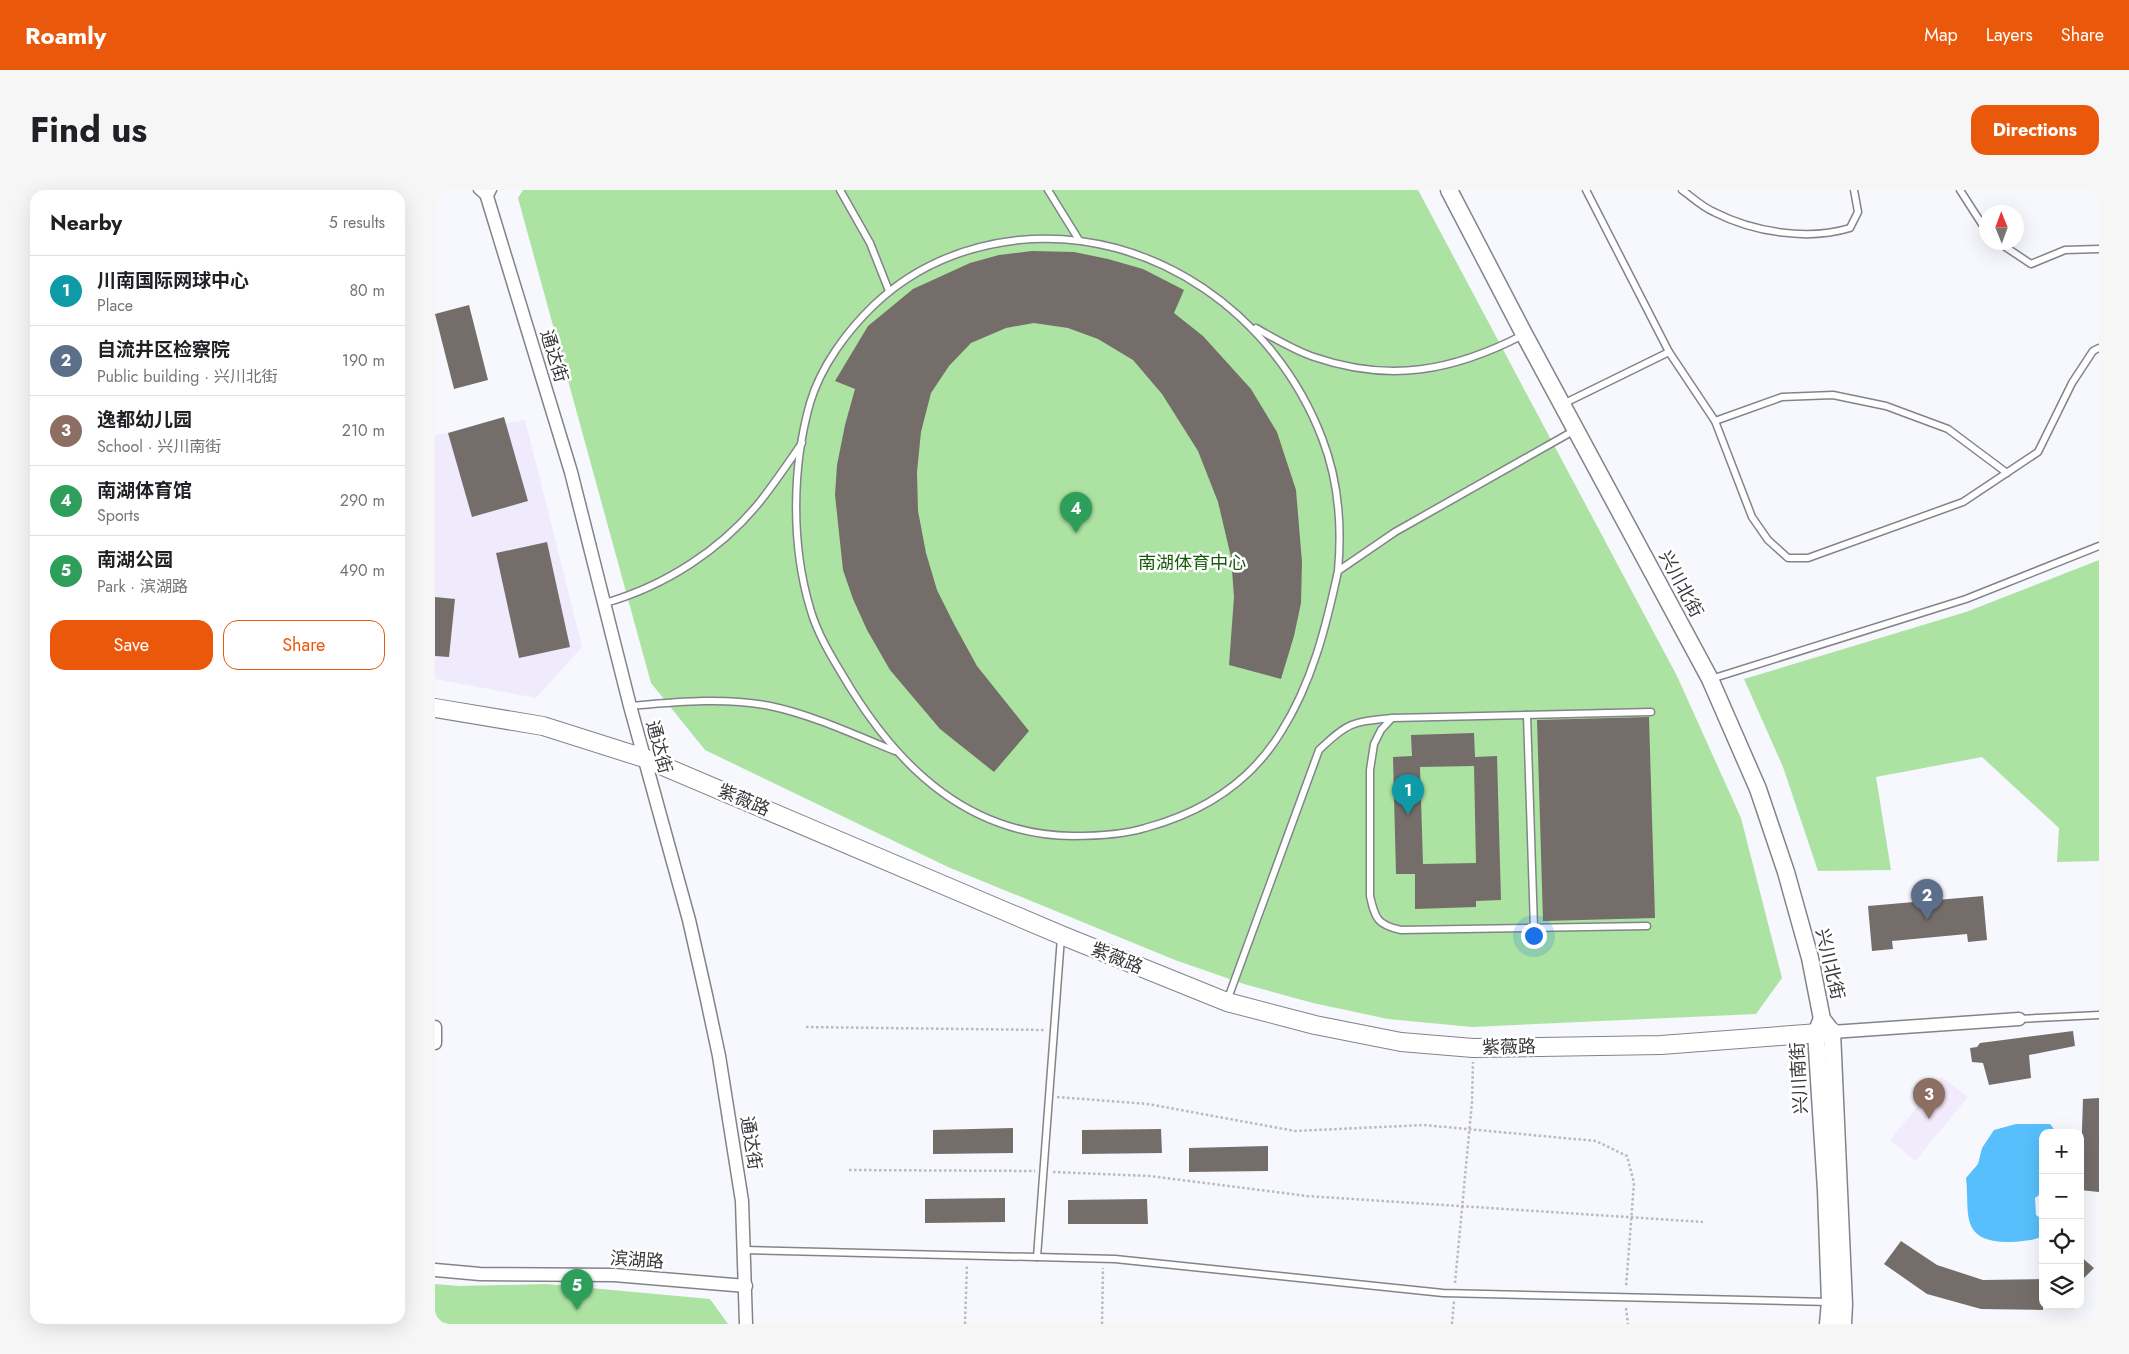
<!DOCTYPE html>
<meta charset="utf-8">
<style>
:root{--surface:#fff;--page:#f6f6f6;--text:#202124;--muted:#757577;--line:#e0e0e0;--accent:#ea580c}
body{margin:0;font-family:Jost,"Noto Sans SC",sans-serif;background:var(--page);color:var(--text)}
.controls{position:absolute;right:15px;bottom:15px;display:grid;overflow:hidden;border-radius:10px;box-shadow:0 5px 20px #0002}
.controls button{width:45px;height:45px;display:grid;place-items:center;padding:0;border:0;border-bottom:1px solid var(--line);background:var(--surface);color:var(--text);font:25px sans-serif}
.compass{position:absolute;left:1544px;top:15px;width:45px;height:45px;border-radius:50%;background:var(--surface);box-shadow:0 5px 20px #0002;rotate:359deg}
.you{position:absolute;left:1098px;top:745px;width:18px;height:18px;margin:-12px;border:4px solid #fff;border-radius:50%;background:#1a73e8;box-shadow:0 0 0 8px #1a73e833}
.badge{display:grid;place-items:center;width:32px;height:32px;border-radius:50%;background:var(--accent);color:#fff;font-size:16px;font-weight:700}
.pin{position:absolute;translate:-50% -41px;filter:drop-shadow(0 1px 2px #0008)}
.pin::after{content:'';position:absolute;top:26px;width:18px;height:15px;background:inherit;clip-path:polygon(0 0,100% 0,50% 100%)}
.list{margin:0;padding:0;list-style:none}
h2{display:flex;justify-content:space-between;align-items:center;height:65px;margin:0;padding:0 20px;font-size:21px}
h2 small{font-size:16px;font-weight:400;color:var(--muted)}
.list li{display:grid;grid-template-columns:32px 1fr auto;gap:15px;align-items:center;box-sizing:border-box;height:70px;padding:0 20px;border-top:1px solid var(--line)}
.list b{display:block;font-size:19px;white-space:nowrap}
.list p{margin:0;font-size:16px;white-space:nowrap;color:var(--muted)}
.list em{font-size:16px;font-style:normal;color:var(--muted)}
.actions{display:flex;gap:10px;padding:15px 20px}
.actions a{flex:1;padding:11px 0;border:1px solid var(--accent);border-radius:15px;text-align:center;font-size:18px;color:var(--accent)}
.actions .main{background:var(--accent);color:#fff}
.icon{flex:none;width:28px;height:28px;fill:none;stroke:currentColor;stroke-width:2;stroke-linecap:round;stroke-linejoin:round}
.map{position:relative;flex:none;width:1664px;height:1134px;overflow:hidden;border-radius:15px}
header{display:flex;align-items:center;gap:30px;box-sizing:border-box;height:70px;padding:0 25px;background:var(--accent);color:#fff}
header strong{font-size:24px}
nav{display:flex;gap:28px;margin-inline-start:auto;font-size:18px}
.intro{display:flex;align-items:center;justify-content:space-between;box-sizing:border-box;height:120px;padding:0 30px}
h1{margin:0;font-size:35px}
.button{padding:12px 22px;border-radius:15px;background:var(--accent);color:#fff;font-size:18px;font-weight:700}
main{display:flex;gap:30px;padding:0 30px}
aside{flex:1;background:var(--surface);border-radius:15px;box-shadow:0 5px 20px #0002}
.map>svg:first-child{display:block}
</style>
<header>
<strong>Roamly</strong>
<nav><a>Map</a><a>Layers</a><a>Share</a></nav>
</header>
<div class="intro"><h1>Find us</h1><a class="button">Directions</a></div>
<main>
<aside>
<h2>Nearby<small>5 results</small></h2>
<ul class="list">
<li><span class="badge" style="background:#0f9aa8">1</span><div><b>川南国际网球中心</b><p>Place</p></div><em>80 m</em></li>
<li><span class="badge" style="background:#5c6f8a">2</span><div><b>自流井区检察院</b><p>Public building · 兴川北街</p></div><em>190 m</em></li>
<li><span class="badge" style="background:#8d6e63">3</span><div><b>逸都幼儿园</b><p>School · 兴川南街</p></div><em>210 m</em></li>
<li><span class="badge" style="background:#2e9e5b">4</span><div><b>南湖体育馆</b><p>Sports</p></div><em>290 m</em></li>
<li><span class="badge" style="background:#2e9e5b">5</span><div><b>南湖公园</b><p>Park · 滨湖路</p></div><em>490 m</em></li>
</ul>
<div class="actions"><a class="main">Save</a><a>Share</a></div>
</aside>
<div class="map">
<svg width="1664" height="1134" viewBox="0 0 1664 1134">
<rect width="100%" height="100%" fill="#f7f7fe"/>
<polygon fill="#f0ebfc" points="90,230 147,457 101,508 0,489 0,245"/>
<polygon fill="#f1ebfc" points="1507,887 1533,907 1480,971 1455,950"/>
<g fill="#ace3a2">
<polygon points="88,0 983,0 1242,486 1306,628 1347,788 1321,824 1037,837 953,829 878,813 809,794 740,770 513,677 270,560 216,493 83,8"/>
<polygon points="1664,370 1664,671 1622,672 1624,638 1547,567 1441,587 1456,680 1383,681 1348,577 1309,489 1531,422"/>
<polygon points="0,1094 24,1096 112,1094 275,1109 293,1134 0,1134"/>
</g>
<path fill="#57bffc" d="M1581,934h34l4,5 -1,4h-10v59l-8,6 1,17 7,5v16c-9,5 -27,6 -38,6 -46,-2 -35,-30 -39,-64l12,-14 4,-16 12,-18z"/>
<g fill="#746d6a" fill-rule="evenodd">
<polygon points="597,61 639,62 673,69 708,79 749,100 739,123 768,146 816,199 842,242 861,300 867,372 866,413 859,446 846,489 794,475 799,407 796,367 783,312 763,261 727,204 698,170 663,149 633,138 599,133 571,138 536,153 514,176 496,203 486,242 482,282 483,321 491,363 502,400 519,434 542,476 594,541 559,582 505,539 455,480 432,440 418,409 408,380 400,305 402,275 410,235 420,199 400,191 433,136 478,99 535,73 564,65"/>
<polygon points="34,115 53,190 19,199 0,124"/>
<polygon points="69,227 93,311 37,327 13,243"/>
<polygon points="112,352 135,457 84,468 61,363"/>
<polygon points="0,407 20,409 14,467 0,466"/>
<polygon points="1214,527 1220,728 1108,731 1102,530"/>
<path d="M1039,543l1,24 22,-1 4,144 -25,1v6l-61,2v-35h-19l-3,-117 19,-1 -1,-21zM1039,576l2,97 -53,1 -3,-97z"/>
<polygon points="1548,706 1552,750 1533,752 1532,744 1457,751 1458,759 1437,761 1433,716"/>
<polygon points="1638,841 1640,856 1594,865 1596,888 1554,895 1548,873 1537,872 1535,858 1542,857 1545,853"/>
<polygon points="1664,908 1664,1002 1645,1000 1648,909"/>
<polygon points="578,938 578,963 498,964 498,940"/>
<polygon points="726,939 727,963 647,964 647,940"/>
<polygon points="833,956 833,981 754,982 754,958"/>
<polygon points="570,1008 570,1032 490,1033 490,1009"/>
<polygon points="712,1009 713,1034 633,1034 633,1010"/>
<polygon points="1466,1051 1502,1075 1548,1090 1608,1089 1608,1120 1546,1119 1492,1104 1449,1074"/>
<polygon points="1645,1066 1659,1078 1645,1092"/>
</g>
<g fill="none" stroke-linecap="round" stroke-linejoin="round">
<defs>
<g id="service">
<polyline points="42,0 53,10 58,0"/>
<polyline points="405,0 435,53 454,101"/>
<polyline points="613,0 644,50"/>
<polyline points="1151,0 1234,162 1280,231 1317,327 1333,350 1353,368 1373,368 1528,312 1603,262 1637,193 1658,161 1664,158"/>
<path d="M1247,0c10,7 20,17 32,22 39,20 93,29 136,16l8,-16 -4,-22"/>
<polyline points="1525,0 1552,42"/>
<polyline points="1563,52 1596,74 1630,60 1664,59"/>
<path d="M821,138c18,10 37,22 58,29 76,26 139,14 209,-22"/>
<polyline points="1128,214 1234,162"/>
<polyline points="1280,231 1347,207 1398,205 1451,216 1513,239 1572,283"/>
<path d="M903,381c4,-44 0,-92 -16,-133 -47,-123 -169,-211 -303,-198 -54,6 -105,27 -145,65 -27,26 -53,61 -64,98 -18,64 -19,141 0,205 8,29 26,56 41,81 51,82 120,146 222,147 24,0 49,-1 72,-8 56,-15 105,-45 136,-96 31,-49 45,-105 57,-161l57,-39 180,-102"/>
<path d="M170,413c60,-17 118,-54 157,-104 14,-18 27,-37 40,-56"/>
<polyline points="1276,489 1531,409 1664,356"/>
<path d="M195,516c46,-4 95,-9 140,0 43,9 85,29 125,45"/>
<polyline points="1092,525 1099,738"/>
<path d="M957,528l-11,12 -7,14 -4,26v126c5,22 7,29 31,34l246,-4"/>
<path d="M792,811l92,-251c29,-28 33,-28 73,-32l259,-6"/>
<polyline points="1584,829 1664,825"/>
<polyline points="310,1060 680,1069 1008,1103 1394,1112"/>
<polyline points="602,1067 626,747"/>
</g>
<g id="minor">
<polyline points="50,0 136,282 195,516 254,730 271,805 284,866 307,1011 311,1134"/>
<polyline points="0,837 0,853"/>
<polyline points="1397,842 1584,829"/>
<polyline points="0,1080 45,1084 179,1085 311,1096"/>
</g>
<g id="tertiary">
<polyline points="1014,0 1089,144 1275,489 1323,599 1351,682 1375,768 1387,829 1397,842 1409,1114 1408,1134"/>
<polyline points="1386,831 1381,843 1391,1000 1395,1112 1393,1134"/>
</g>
<polyline id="secondary" points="0,518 108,536 209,568 626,745 792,812 880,835 966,852 1038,858 1226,855 1397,842"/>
</defs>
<use href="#service" stroke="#83838b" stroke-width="9"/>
<use href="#minor" stroke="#83838b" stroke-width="15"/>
<use href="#tertiary" stroke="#83838b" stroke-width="19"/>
<use href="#secondary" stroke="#83838b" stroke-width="20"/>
<g stroke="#b9b9be" stroke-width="2.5" stroke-dasharray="2.5 2.5" stroke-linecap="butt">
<polyline points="371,837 609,840"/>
<polyline points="622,907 713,914 860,941 989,935 1161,951 1192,966 1199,993 1191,1097"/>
<polyline points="414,980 600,981"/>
<polyline points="618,982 715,986 872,1006 1268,1032"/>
<polyline points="1020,1093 1037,912 1038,872"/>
<polyline points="1191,1118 1193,1134"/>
<polyline points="530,1134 532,1074"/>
<polyline points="667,1134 668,1078"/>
<polyline points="1017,1134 1019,1111"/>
</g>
<use href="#service" stroke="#fff" stroke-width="6"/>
<use href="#minor" stroke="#fff" stroke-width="12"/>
<use href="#tertiary" stroke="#fff" stroke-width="16"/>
<use href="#secondary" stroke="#fff" stroke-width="18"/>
</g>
<g text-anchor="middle" stroke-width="5" stroke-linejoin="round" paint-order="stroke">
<g font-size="18" fill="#39393c" stroke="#fff">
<text transform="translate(119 166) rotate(73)" y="6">通达街</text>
<text transform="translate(1246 394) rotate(62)" y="6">兴川北街</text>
<text transform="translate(224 557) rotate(75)" y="6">通达街</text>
<text transform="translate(309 610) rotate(23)" y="6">紫薇路</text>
<text transform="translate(682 768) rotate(22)" y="6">紫薇路</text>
<text transform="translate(1395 774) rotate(77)" y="6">兴川北街</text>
<text transform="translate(1074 857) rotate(-1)" y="6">紫薇路</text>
<text transform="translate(1364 888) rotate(-93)" y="6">兴川南街</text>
<text transform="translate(316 953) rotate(81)" y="6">通达街</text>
<text transform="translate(202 1070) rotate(4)" y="6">滨湖路</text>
</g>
<g font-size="18" fill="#185a09" stroke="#fff">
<text x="757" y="379">南湖体育中心</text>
</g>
</g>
</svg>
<div class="controls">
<button>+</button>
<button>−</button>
<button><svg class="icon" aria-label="locate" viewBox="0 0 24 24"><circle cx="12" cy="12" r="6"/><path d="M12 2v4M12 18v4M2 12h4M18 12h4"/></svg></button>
<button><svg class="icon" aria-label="layers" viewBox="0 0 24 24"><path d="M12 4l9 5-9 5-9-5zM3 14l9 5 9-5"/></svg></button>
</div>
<svg class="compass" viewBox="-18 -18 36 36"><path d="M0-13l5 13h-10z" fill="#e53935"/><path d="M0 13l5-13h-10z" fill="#757577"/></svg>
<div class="you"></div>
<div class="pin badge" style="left:973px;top:625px;background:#0f9aa8">1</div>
<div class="pin badge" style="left:1492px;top:730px;background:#5c6f8a">2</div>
<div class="pin badge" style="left:1494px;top:929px;background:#8d6e63">3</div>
<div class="pin badge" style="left:641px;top:343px;background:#2e9e5b">4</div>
<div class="pin badge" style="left:142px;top:1120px;background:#2e9e5b">5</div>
</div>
</main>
